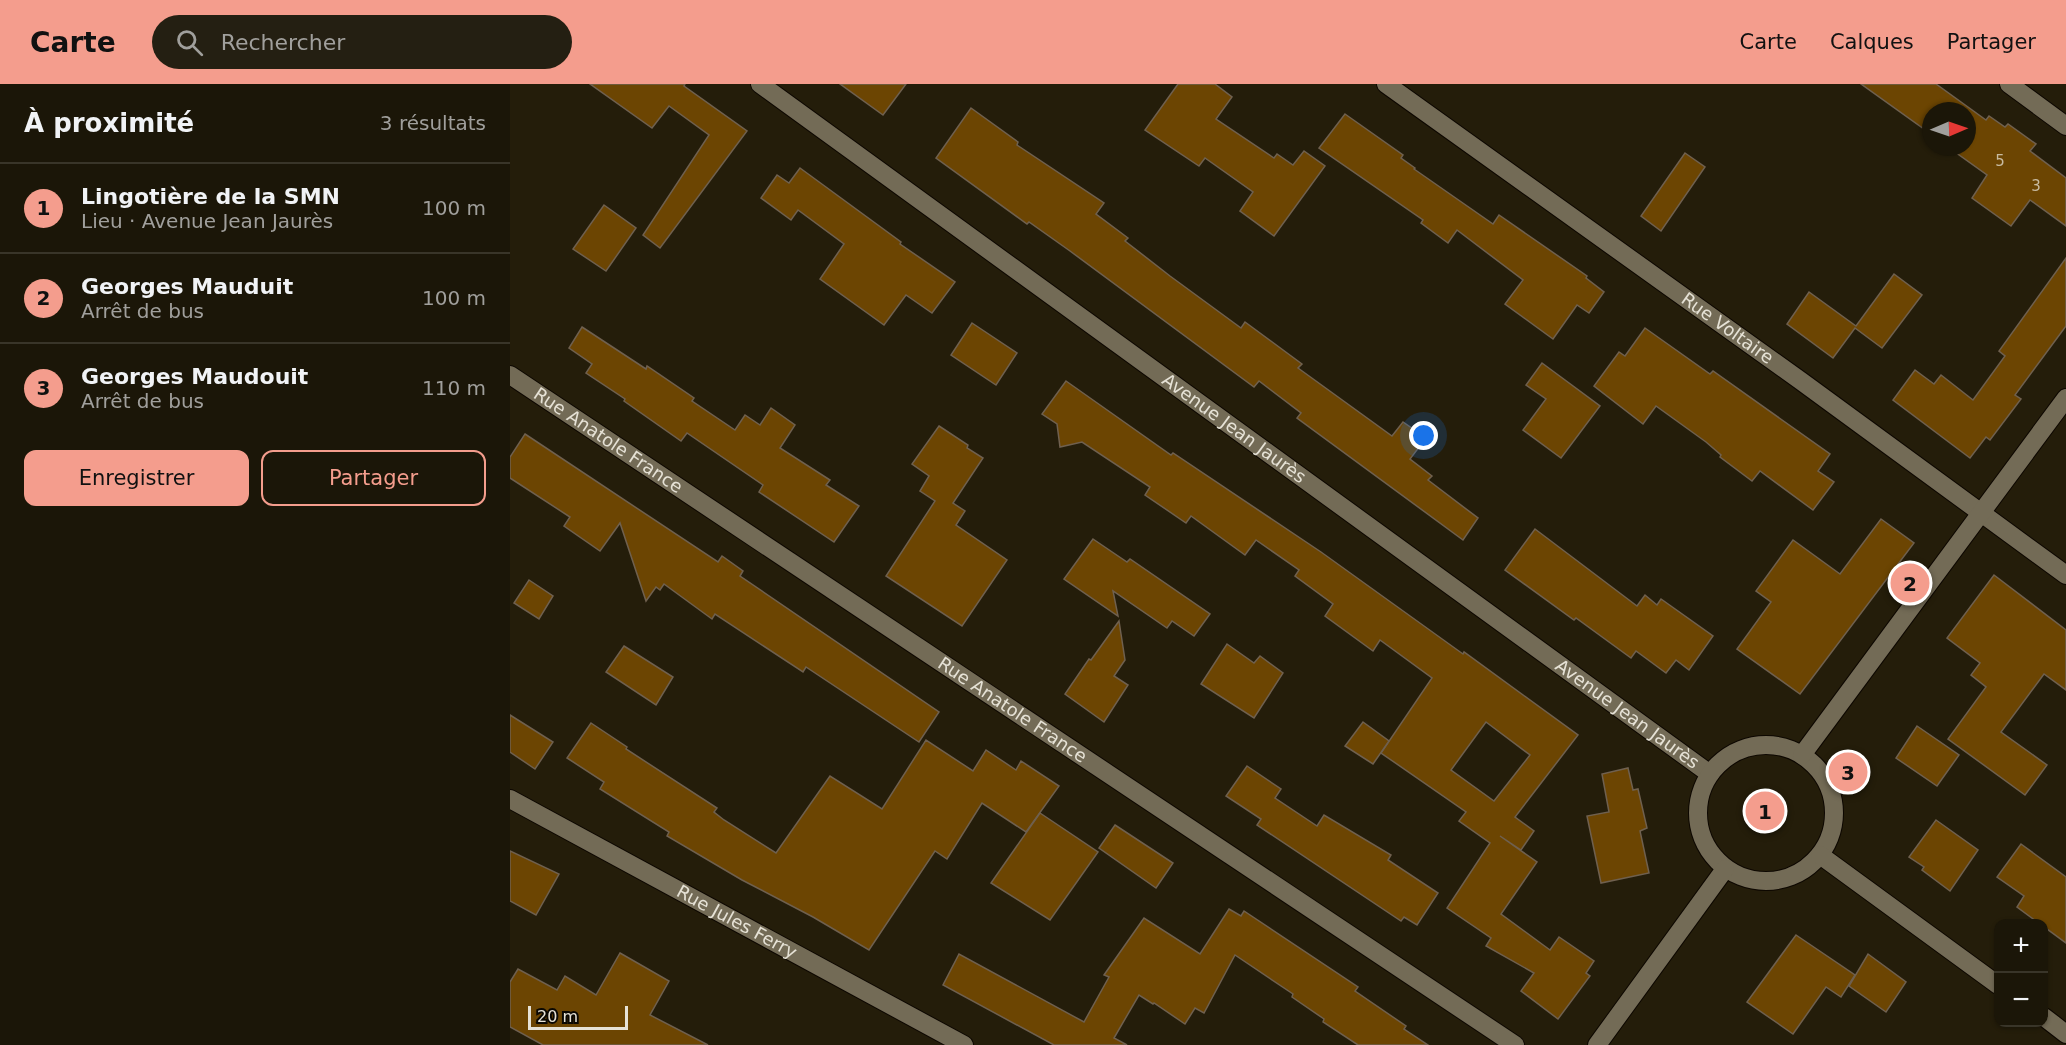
<!DOCTYPE html>
<html lang="fr">
<meta charset="utf-8">
<style>
:root{--surface:#1b1608;--page:#241f12;--text:#f1f3f6;--muted:#a09f9c;--line:#393529;--accent:#f49d8d}
body{margin:0;font-family:"DejaVu Sans",sans-serif;background:var(--page);color:var(--text)}
.controls{position:absolute;right:18px;bottom:18px;display:grid;overflow:hidden;border-radius:12px;box-shadow:0 2px 4px #0004}
.controls button{width:54px;height:54px;display:grid;place-items:center;padding:0;border:0;border-bottom:2px solid var(--line);background:var(--surface);color:var(--text);font:30px sans-serif}
.compass{position:absolute;left:1412px;top:18px;width:54px;height:54px;border-radius:50%;background:var(--surface);box-shadow:0 2px 4px #0004;rotate:88deg}
.scale{position:absolute;left:18px;bottom:15px;width:100px;box-sizing:border-box;padding-left:6px;border:3px solid #e6e2d6;border-top:0;font-size:16px;line-height:21px;white-space:nowrap;color:#e6e2d6;-webkit-text-stroke:4px #0a0803;paint-order:stroke}
.you{position:absolute;left:914px;top:352px;width:21px;height:21px;margin:-15px;border:4px solid #fff;border-radius:50%;background:#1a73e8;box-shadow:0 0 0 9px #1a73e833}
.badge{display:grid;place-items:center;width:39px;height:39px;border-radius:50%;background:var(--accent);color:#111;font-size:20px;font-weight:700}
.pin{position:absolute;translate:-50% -50%;border:3px solid #fff;box-shadow:0 2px 6px #0006}
.list{margin:0;padding:0;list-style:none}
h2{display:flex;justify-content:space-between;align-items:center;height:78px;margin:0;padding:0 24px;font-size:26px}
h2 small{font-size:20px;font-weight:400;color:var(--muted)}
.list li{display:grid;grid-template-columns:39px 1fr auto;gap:18px;align-items:center;box-sizing:border-box;height:90px;padding:0 24px;border-top:2px solid var(--line)}
.list b{display:block;font-size:22px;white-space:nowrap}
.list p{margin:0;font-size:20px;white-space:nowrap;color:var(--muted)}
.list em{font-size:20px;font-style:normal;color:var(--muted)}
.actions{display:flex;gap:12px;padding:18px 24px}
.actions a{flex:1;padding:14px 0;border:2px solid var(--accent);border-radius:12px;text-align:center;font-size:21px;color:var(--accent)}
.actions .main{background:var(--accent);color:#111}
.icon{flex:none;width:33px;height:33px;fill:none;stroke:currentColor;stroke-width:2;stroke-linecap:round;stroke-linejoin:round}
.map{position:relative;flex:none;width:1556px;height:961px;overflow:hidden}
header{display:flex;align-items:center;gap:36px;box-sizing:border-box;height:84px;padding:0 30px;background:var(--accent);color:#111}
header strong{font-size:28px}
nav{display:flex;gap:33px;margin-inline-start:auto;font-size:21px}
.search{width:420px;height:54px;background:var(--page);display:flex;align-items:center;gap:15px;box-sizing:border-box;padding:0 21px;border-radius:33px;color:var(--muted);font-size:22px}
main{display:flex}
aside{flex:1;background:var(--surface)}
.map>svg:first-child{display:block}
</style>
<header>
<strong>Carte</strong>
<div class="search"><svg class="icon" aria-label="search" viewBox="0 0 24 24"><circle cx="10" cy="10" r="6"/><path d="M15 15l6 6"/></svg>Rechercher</div>
<nav><a>Carte</a><a>Calques</a><a>Partager</a></nav>
</header>
<main>
<aside>
<h2>À proximité<small>3 résultats</small></h2>
<ul class="list">
<li><span class="badge">1</span><div><b>Lingotière de la SMN</b><p>Lieu · Avenue Jean Jaurès</p></div><em>100 m</em></li>
<li><span class="badge">2</span><div><b>Georges Mauduit</b><p>Arrêt de bus</p></div><em>100 m</em></li>
<li><span class="badge">3</span><div><b>Georges Maudouit</b><p>Arrêt de bus</p></div><em>110 m</em></li>
</ul>
<div class="actions"><a class="main">Enregistrer</a><a>Partager</a></div>
</aside>
<div class="map">
<svg width="1556" height="961" viewBox="0 0 1556 961">
<rect width="100%" height="100%" fill="#241d0a"/>
<g fill="#6c4502" stroke="#6f604f" stroke-width="1.5" fill-rule="evenodd">
<polygon points="80,0 175,0 174,2 237,47 150,164 133,151 199,51 159,22 142,44"/>
<polygon points="330,0 396,0 373,31"/>
<polygon points="668,0 705,0 722,13 706,35 764,74 767,70 783,81 794,67 815,82 764,152 730,127 743,108 695,74 689,82 635,46"/>
<polygon points="1351,0 1426,0 1476,36 1479,32 1495,43 1498,40 1526,60 1520,67 1556,94 1556,142 1520,116 1501,142 1462,114 1477,91 1438,63 1457,63 1457,27 1421,27 1421,50"/>
<polygon points="461,24 508,58 507,61 594,119 586,130 618,154 615,157 660,192 731,244 735,238 792,280 788,284 882,352 893,338 916,354 900,375 922,392 918,396 968,434 953,456 787,334 791,329 749,297 744,303 560,167 519,138 517,140 426,74"/>
<polygon points="835,30 893,71 891,74 905,84 904,85 983,140 989,131 1077,192 1076,194 1094,208 1079,229 1067,221 1043,255 995,220 1013,196 947,146 938,159 911,139 913,136 809,64"/>
<polygon points="1175,69 1195,83 1151,147 1131,132"/>
<polygon points="290,84 391,158 390,160 445,198 422,229 396,211 374,241 310,195 334,160 288,126 281,136 251,114 267,91 279,99"/>
<polygon points="94,121 126,144 96,187 63,165"/>
<polygon points="1556,174 1556,242 1505,311 1511,315 1480,356 1476,353 1460,374 1383,316 1405,286 1424,300 1431,291 1463,316 1495,272 1489,267"/>
<polygon points="1384,190 1412,211 1372,264 1345,244 1323,274 1277,240 1299,208 1346,242"/>
<polygon points="462,239 507,269 486,301 441,271"/>
<polygon points="72,243 136,285 137,282 184,314 182,317 225,346 235,331 250,341 261,324 285,341 270,364 320,396 316,401 349,422 324,458 249,408 253,401 177,349 171,357 114,317 115,315 76,289 82,280 59,264"/>
<polygon points="1135,244 1200,290 1203,287 1320,370 1308,387 1324,398 1303,426 1250,387 1242,397 1210,373 1211,371 1196,358 1146,322 1133,340 1084,302 1109,268 1115,272"/>
<polygon points="1032,279 1090,322 1051,374 1013,346 1036,315 1016,301"/>
<path d="M556,297l105,74 2,-2 148,99 142,102 1,-2 114,83 -63,82 19,14 -13,19 -21,-14 37,26 -36,52 49,36 9,-13 35,24 -8,12 4,3 -32,43 -37,-28 13,-18 -48,-27 5,-8 -44,-30 43,-65 -31,-22 7,-9 -85,-59 51,-75 -52,-38 -7,11 -48,-35 8,-12 -38,-28 4,-6 -43,-30 -11,15 -54,-39 -5,7 -41,-28 5,-8 -68,-45 -22,5 -3,-23 -15,-10zM976,638l44,33 -36,46 -43,-31z"/>
<polygon points="429,342 458,361 457,364 473,374 443,419 455,427 446,441 497,476 452,542 376,492 425,417 410,407 419,392 402,380"/>
<polygon points="15,350 208,478 212,472 233,487 230,492 429,628 409,658 296,583 293,588 205,530 202,535 154,500 150,506 146,503 136,517 110,439 90,467 54,442 60,433 0,394 0,373"/>
<polygon points="1371,435 1404,459 1290,610 1227,565 1261,518 1246,507 1283,456 1330,490"/>
<polygon points="1025,445 1127,522 1135,511 1147,521 1151,515 1203,552 1179,586 1166,576 1156,589 1126,567 1121,574 1066,534 1064,536 995,486"/>
<polygon points="583,455 617,478 620,475 700,530 684,552 662,537 657,544 603,507 608,532 554,495"/>
<polygon points="1484,491 1556,546 1556,606 1534,590 1491,648 1537,681 1515,711 1438,655 1476,603 1461,591 1470,579 1437,554"/>
<polygon points="19,496 43,512 29,535 4,519"/>
<polygon points="609,537 615,576 604,592 618,601 594,638 555,610 579,575 581,576"/>
<polygon points="717,560 744,579 750,572 773,589 744,634 691,600"/>
<polygon points="114,562 163,593 146,621 96,588"/>
<polygon points="0,631 43,658 25,685 0,668"/>
<polygon points="853,638 879,657 863,680 835,662"/>
<polygon points="81,639 117,663 116,665 207,724 204,728 214,736 266,769 320,692 372,725 416,656 463,687 476,666 506,686 511,677 549,702 516,748 472,719 437,775 425,767 359,866 303,833 232,796 157,752 159,748 90,705 94,698 57,674"/>
<polygon points="1407,642 1449,671 1427,702 1386,674"/>
<polygon points="737,682 771,705 765,714 807,742 814,731 881,771 878,776 928,809 907,841 894,833 891,837 747,741 751,735 716,712"/>
<polygon points="1118,684 1123,706 1128,705 1137,744 1130,747 1139,789 1091,799 1077,732 1099,728 1092,690"/>
<polygon points="530,729 588,768 540,836 481,799"/>
<polygon points="1426,736 1468,766 1440,807 1412,786 1414,783 1399,773"/>
<polygon points="605,741 663,779 646,804 589,764"/>
<polygon points="1511,760 1556,793 1556,859 1533,842 1533,840 1530,840 1507,823 1514,812 1487,793"/>
<polygon points="0,767 49,790 26,831 0,817"/>
<polygon points="719,825 731,832 734,827 848,903 845,907 896,942 894,945 918,961 848,961 813,938 814,935 782,913 783,910 725,871 694,929 685,924 675,940 644,919 643,920 629,911 604,954 617,961 544,961 433,901 449,870 574,938 599,893 594,891 634,834 690,870"/>
<polygon points="1286,851 1345,891 1331,913 1316,903 1283,950 1237,918"/>
<polygon points="110,869 159,897 140,931 198,961 33,961 0,943 0,898 8,885 47,906 55,892 86,911"/>
<polygon points="1358,870 1396,898 1376,928 1339,902"/>
</g>
<g fill="none" stroke-linecap="round" stroke-linejoin="round">
<defs>
<g id="minor">
<path id="s1" d="M250,0l950,690"/>
<path id="s2" d="M876,0l415,297 265,194"/>
<polyline points="1499,0 1556,42"/>
<path id="s3" d="M0,291l1005,670"/>
<circle cx="1256" cy="729" r="68"/>
<polyline points="1292,671 1556,314"/>
<path id="s4" d="M0,715l454,246"/>
<polyline points="1310,771 1488,901"/>
<polyline points="1534,933 1556,950"/>
<polyline points="1087,961 1215,785"/>
</g>
</defs>
<use href="#minor" stroke="#0d0700" stroke-width="20"/>
<use href="#minor" stroke="#736b56" stroke-width="18"/>
</g>
<g text-anchor="middle" stroke-width="6" stroke-linejoin="round" paint-order="stroke">
<g font-size="15" fill="#c8bba1">
<text x="1490" y="82">5</text>
<text x="1526" y="107">3</text>
</g>
<g font-size="18" fill="#e6e2d6" stroke="#0a0803">
<text dy="6" stroke="none"><textPath href="#s2" startOffset="420">Rue Voltaire</textPath></text>
<text dy="6" stroke="none"><textPath href="#s1" startOffset="586">Avenue Jean Jaurès</textPath></text>
<text dy="6" stroke="none"><textPath href="#s3" startOffset="118">Rue Anatole France</textPath></text>
<text dy="6" stroke="none"><textPath href="#s3" startOffset="604">Rue Anatole France</textPath></text>
<text dy="6" stroke="none"><textPath href="#s1" startOffset="1072">Avenue Jean Jaurès</textPath></text>
<text dy="6" stroke="none"><textPath href="#s4" startOffset="258">Rue Jules Ferry</textPath></text>
</g>
</g>
</svg>
<div class="controls">
<button>+</button>
<button>−</button>
</div>
<svg class="compass" viewBox="-18 -18 36 36"><path d="M0-13l5 13h-10z" fill="#e53935"/><path d="M0 13l5-13h-10z" fill="#a09f9c"/></svg>
<div class="scale">20 m</div>
<div class="you"></div>
<div class="pin badge" style="left:1255px;top:727px">1</div>
<div class="pin badge" style="left:1400px;top:499px">2</div>
<div class="pin badge" style="left:1338px;top:688px">3</div>
</div>
</main>
